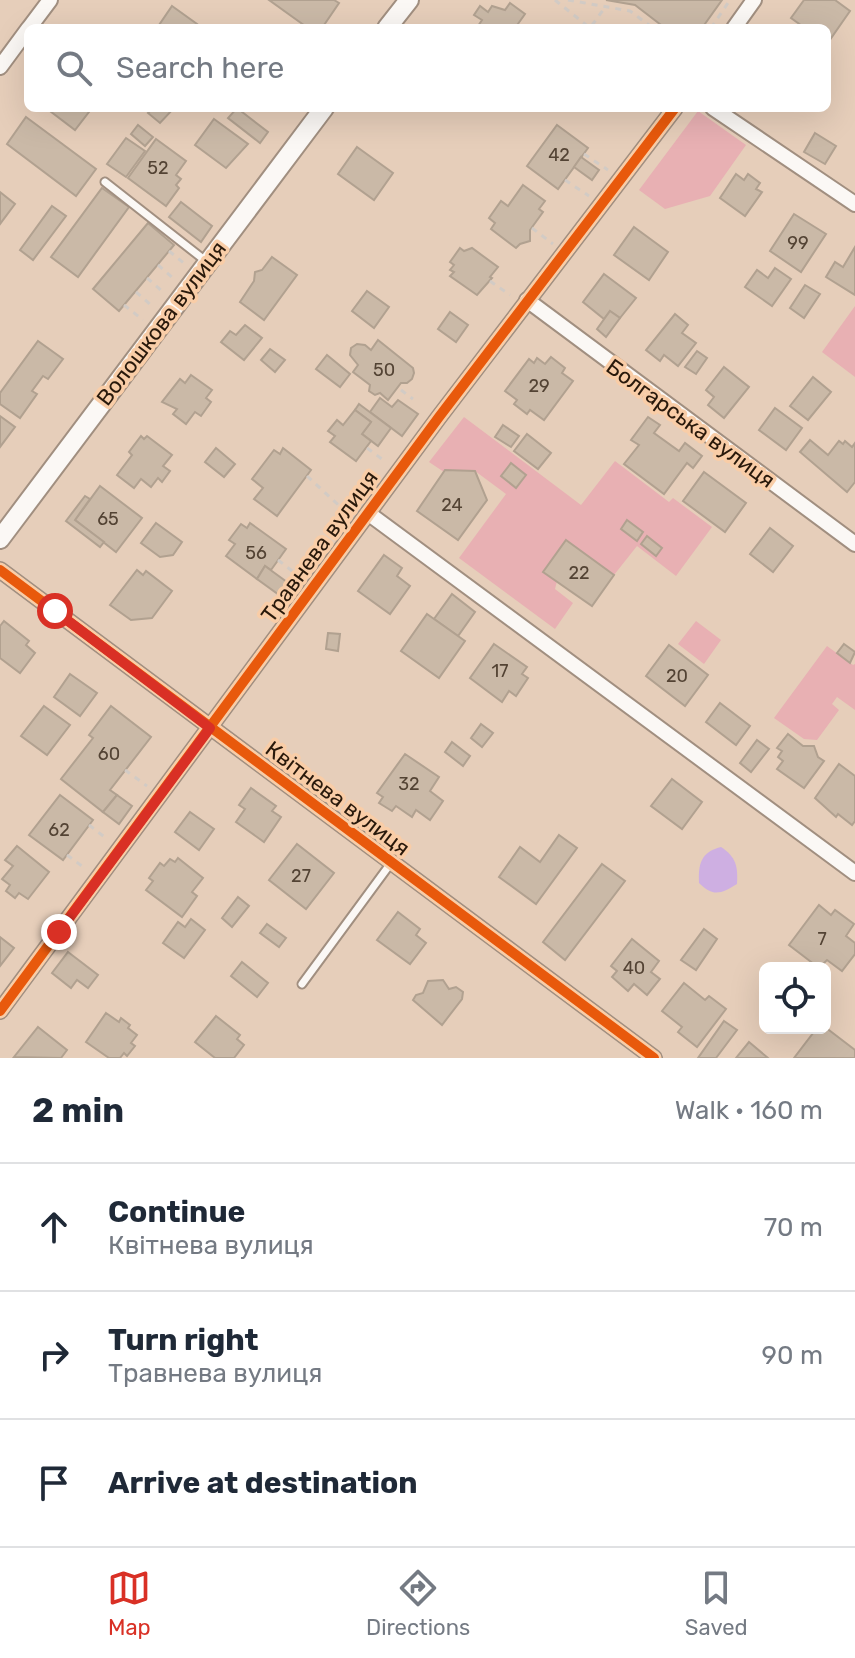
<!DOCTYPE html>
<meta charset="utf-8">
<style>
:root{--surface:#fff;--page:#f6f6f7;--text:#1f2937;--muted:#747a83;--line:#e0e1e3;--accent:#d93025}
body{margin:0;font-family:Rubik,sans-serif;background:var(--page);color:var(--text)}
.controls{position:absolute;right:24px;bottom:24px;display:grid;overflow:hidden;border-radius:12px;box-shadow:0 8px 32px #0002}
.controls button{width:72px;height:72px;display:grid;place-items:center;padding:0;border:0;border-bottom:2px solid var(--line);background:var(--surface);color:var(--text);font:40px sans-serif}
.stop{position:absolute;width:24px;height:24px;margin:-18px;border:6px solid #d93025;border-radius:50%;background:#fff}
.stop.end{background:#d93025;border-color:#fff;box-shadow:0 2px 8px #0008}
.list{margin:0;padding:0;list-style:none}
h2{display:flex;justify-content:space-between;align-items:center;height:104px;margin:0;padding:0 32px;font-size:34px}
h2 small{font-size:26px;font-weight:400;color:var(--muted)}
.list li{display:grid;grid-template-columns:52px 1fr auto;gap:24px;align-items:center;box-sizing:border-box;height:128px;padding:0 32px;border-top:2px solid var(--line)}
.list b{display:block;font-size:30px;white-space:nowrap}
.list p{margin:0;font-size:26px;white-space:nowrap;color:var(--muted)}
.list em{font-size:26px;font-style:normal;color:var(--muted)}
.icon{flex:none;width:44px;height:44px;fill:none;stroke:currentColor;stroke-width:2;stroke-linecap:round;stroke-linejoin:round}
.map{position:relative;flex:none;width:855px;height:1058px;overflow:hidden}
.search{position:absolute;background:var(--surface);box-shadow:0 8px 32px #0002;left:24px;right:24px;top:24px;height:88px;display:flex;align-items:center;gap:20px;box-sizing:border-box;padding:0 28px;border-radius:12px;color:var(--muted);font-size:30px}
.sheet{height:488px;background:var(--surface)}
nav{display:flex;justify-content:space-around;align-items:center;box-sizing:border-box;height:112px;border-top:2px solid var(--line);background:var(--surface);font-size:22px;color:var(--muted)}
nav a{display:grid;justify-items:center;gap:4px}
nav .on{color:var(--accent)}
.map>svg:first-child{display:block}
</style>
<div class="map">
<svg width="855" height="1058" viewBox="0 0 855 1058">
<rect width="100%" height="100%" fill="#e6ceba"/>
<g fill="#e8b0b3">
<polygon points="698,111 746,145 710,196 665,209 639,190"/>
<polygon points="855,306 855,377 822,352"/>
<polygon points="464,417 581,505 615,461 669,502 673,498 712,527 676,576 637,546 614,575 566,540 543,571 557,581 555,589 573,603 555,629 459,558 506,494 475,471 446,470 444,472 429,462"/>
<polygon points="696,621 721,640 704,664 678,644"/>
<polygon points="827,646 853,665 855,664 855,710 837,697 832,704 839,710 817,740 804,739 774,718"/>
</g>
<path fill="#ceafe2" d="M721,847c15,10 17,19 16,37 -16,10 -24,13 -38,-1 -1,-19 2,-31 22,-36z"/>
<g fill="#cab9a7" stroke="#b1a190" stroke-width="2">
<polygon points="269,0 334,0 339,3 322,28 308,28"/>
<polygon points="606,0 722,0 702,28 665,28 635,5"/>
<polygon points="804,0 835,0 850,11 827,44 827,28 805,28 791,18"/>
<polygon points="510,3 525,14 515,28 482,28 478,26 482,20 474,15 480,6 488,12 492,6 505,10"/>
<polygon points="172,6 197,24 194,28 157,28"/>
<polygon points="46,108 92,108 75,130"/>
<polygon points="153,108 174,108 160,123 148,113"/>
<polygon points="237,108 268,132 260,143 228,118"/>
<polygon points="26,117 96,169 76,196 7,144"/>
<polygon points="214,119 248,144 226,168 195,145"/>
<polygon points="138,125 153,137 145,146 131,134"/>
<polygon points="557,125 588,148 558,189 527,166"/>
<polygon points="815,133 836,146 825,164 804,152"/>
<polygon points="126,138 145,151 126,177 107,164"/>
<polygon points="156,139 186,161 176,175 181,179 176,185 179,188 166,206 128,178"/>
<polygon points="357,147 393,173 374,200 338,174"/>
<polygon points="581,157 599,170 592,180 574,167"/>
<polygon points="736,174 744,180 748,174 760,183 756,189 762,192 745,216 720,198"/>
<polygon points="523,185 545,201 539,209 543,212 530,230 530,241 520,244 516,248 491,229 495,223 489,218 501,201 508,206"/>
<polygon points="102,188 129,207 78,277 51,257"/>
<polygon points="0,192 15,204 0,224"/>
<polygon points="181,202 212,226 201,242 169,217"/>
<polygon points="52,206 66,216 33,260 20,250"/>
<polygon points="794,214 826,234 801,272 770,251"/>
<polygon points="148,223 174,245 119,311 93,289"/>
<polygon points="634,227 668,252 649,280 614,255"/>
<polygon points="855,247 855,295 826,277 835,262 843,267"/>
<polygon points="460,248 464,251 472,248 498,267 490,277 492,278 477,295 450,276 454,272 450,270 454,265 450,262"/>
<polygon points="272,257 297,275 264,320 240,302 254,281 255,272 262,270"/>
<polygon points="775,268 791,279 772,306 745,287 757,270 768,278"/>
<polygon points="604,274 636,298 620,318 610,311 604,319 583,302"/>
<polygon points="805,285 820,294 804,318 790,308"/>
<polygon points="367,291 389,307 374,328 352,311"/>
<polygon points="610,311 620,318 606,337 597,329"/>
<polygon points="450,312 468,325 456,342 438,329"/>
<polygon points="675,314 688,325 682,333 696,343 678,366 664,355 660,361 646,350"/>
<polygon points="245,325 262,338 244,360 221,342 230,331 236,335"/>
<polygon points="378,340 413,368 414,373 412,379 407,383 401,383 388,400 380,393 375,395 369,391 370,385 353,372 358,365 350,355 351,348 357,344 365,345 371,350"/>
<polygon points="38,341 63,359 48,379 43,376 32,391 37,394 20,418 0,404 0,393"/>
<polygon points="270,349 285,360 275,372 261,360"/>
<polygon points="697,351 707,358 696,374 685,367"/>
<polygon points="327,355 350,374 340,387 316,369"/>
<polygon points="551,357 565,368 562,373 573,381 544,420 530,410 527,414 514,404 517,400 505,391 529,359 534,363 537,358 545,364"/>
<polygon points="724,367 749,387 724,418 708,405 714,397 706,390"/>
<polygon points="191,375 212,390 206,398 211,402 201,416 195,412 186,424 173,414 177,409 162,402 180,379 185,383"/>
<polygon points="813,377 831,392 808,420 790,406"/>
<polygon points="380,398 392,407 398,400 418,414 402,436 370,412"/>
<polygon points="359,404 391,428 378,446 362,434 371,422 355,410"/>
<polygon points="775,408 802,428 786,450 759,430"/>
<polygon points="355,410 371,422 362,434 371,441 356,461 330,442 335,436 328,431 337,420 343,425"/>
<polygon points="0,416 15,427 0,447"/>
<polygon points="648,417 660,425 654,433 679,451 685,443 702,456 693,468 687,463 664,494 624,464 639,445 631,440"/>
<polygon points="503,425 519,436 511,447 495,437"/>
<polygon points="527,434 551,453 538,469 514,451"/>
<polygon points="141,436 144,439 147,436 172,455 163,466 170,471 162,482 158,478 151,487 141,479 134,488 117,475 132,455 129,452"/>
<polygon points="810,440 828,455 839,441 843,444 845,441 852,447 855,443 855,482 847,492 800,452"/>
<polygon points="216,448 235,464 224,477 205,462"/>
<polygon points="283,448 311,470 277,516 254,499 263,488 252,479 274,450 280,454"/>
<polygon points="511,463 526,475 516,488 501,476"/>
<polygon points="445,470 475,471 487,500 458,540 417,511"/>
<polygon points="704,472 746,503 725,532 683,501"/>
<polygon points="100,486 142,518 116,552 75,520"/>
<polygon points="85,496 90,499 75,520 104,542 100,547 66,521"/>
<polygon points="627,520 643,532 637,541 621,529"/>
<polygon points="156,523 182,542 173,555 160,557 141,543"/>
<polygon points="250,523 286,549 271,570 265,566 257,579 226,556 235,544 229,540 241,524 247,528"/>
<polygon points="770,528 793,546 773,572 750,554"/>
<polygon points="647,536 662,548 656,556 641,544"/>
<polygon points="566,540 614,575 592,606 543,572"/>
<polygon points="384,555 402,568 397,576 410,586 390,614 358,591"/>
<polygon points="265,566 291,585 282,597 257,579"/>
<polygon points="137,570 143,575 146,571 172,591 152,618 131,620 110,605"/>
<polygon points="452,594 475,612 458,636 434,619"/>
<polygon points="427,614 465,641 439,678 401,651"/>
<polygon points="4,621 29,641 26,645 35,653 20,673 0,658 0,626"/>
<polygon points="328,633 340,634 338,651 326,649"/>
<polygon points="494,644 527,667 522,674 528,678 516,696 509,691 502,702 470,678"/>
<polygon points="844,644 855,652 850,663 837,653"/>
<polygon points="669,645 708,675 685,706 646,676"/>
<polygon points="70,674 97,693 80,716 54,697"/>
<polygon points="720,703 750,726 736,745 706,722"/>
<polygon points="44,706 70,725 47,755 21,736"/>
<polygon points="111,706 151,737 110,790 117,795 103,812 61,779 93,738 89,735"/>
<polygon points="481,724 493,733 482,747 471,738"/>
<polygon points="788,734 803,746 814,746 818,757 824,761 804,788 777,769 783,761 778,757 782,751 777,748"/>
<polygon points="757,740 769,749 751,772 740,763"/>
<polygon points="452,742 470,756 463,766 445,752"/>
<polygon points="405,754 439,777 430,791 443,801 430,820 416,810 412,817 396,806 392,811 379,803 383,797 377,793"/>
<polygon points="839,764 855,776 855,821 852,825 838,814 836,817 815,798"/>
<polygon points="672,779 702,802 682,829 651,806"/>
<polygon points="251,788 276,806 272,811 281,817 264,842 236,822 245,809 239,805"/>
<polygon points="60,795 93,820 63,860 29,835"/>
<polygon points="117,795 132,806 119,824 103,812"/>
<polygon points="190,812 214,829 199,850 175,832"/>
<polygon points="559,835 577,848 536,904 499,877 520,847 540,862"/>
<polygon points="297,844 334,873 306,909 269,880"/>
<polygon points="17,846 49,872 28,899 19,893 15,898 6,891 10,885 2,879 13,866 5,860"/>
<polygon points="178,858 203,878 192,892 197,896 182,917 146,890 153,881 149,878 160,863 164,866 170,859 175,862"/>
<polygon points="602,864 625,881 565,960 543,942"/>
<polygon points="238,897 249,906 232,927 222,918"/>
<polygon points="819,905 831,915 835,910 854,924 846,936 855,943 855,954 842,971 827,960 819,968 789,945"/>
<polygon points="398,912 420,929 416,935 426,943 410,964 377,940"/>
<polygon points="191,919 205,930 184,958 163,943 178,922 185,927"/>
<polygon points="267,924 286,938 279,947 260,933"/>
<polygon points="704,929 717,939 696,970 681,960"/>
<polygon points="0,937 14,948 0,966"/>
<polygon points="632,939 659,961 651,972 660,979 647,995 634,984 628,991 612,977 617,971 611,966"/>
<polygon points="68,952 98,975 88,988 77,980 71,988 52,973"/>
<polygon points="242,962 268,983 257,997 231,976"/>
<polygon points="443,980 449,989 456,987 463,992 462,999 442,1025 413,1000 416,995 423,993 428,981"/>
<polygon points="684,983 705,1000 709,996 726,1009 697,1047 678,1032 682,1027 662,1011"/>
<polygon points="106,1013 119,1022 121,1018 130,1025 128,1028 137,1035 131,1043 135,1046 127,1056 124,1053 120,1058 109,1058 86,1042"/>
<polygon points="216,1016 240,1035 237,1039 244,1045 234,1058 215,1058 195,1042"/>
<polygon points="724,1021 737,1030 716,1058 698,1058"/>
<polygon points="38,1027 67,1050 61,1058 14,1057"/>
<polygon points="825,1027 855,1050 855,1058 794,1058 817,1028"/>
<polygon points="749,1042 768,1058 736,1058"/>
</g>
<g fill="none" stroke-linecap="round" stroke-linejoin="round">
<defs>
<g id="service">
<polyline points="105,182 207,262"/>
<polyline points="302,984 391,863"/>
</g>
<g id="minor">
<polyline points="29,28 50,0"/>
<polyline points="734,28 754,0"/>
<polyline points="0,67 28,29"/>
<polyline points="713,108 855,204"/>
<polyline points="527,300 855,544"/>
<polyline points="368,513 855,873"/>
<polyline points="0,570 654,1058"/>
<polyline points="0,1011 439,417 675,108"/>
</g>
<g id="tertiary">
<polyline points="387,28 409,0"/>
<polyline points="0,539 324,108"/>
</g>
</defs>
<use href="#service" stroke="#a18f80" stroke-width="11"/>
<use href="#minor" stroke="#a18f80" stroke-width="18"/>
<use href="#tertiary" stroke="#a18f80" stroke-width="22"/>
<g stroke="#d2cbc5" stroke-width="3" stroke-dasharray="6 6" stroke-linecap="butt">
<polyline points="555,0 590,28 606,6"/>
<polyline points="568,0 630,11 653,28"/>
<polyline points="711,28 730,0"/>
<polyline points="584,154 608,170"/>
<polyline points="565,180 589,196"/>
<polyline points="532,228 553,244"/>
<polyline points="169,251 185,264"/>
<polyline points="158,265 173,278"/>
<polyline points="147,278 162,291"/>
<polyline points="490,281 510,295"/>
<polyline points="136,292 151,305"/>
<polyline points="124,305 143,320"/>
<polyline points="401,390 413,399"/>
<polyline points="367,448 386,462"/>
<polyline points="307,476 347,513"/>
<polyline points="278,560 300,577"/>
<polyline points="125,770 147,786"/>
<polyline points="89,825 107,839"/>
<polyline points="67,855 86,869"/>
</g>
<use href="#service" stroke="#fbf8f5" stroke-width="7"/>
<use href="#minor" stroke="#fbf8f5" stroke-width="14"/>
<use href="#tertiary" stroke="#fbf8f5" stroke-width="18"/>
<defs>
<g id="cycleway">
<polyline points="0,570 654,1058"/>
<polyline points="0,1011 439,417 675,108"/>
</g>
</defs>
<use href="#cycleway" stroke="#f9cda7" stroke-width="15"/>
<use href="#cycleway" stroke="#e8590c" stroke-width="10"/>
</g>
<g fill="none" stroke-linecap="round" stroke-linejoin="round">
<polyline stroke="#d93025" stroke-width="10" points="55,611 210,728 59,932"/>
</g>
<g text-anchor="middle" stroke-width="7" stroke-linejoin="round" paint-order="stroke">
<g font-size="18" fill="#534334">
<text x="559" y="161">42</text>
<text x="158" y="174">52</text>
<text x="798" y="249">99</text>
<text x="384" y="376">50</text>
<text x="539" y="392">29</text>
<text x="452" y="511">24</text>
<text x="108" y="525">65</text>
<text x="256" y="559">56</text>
<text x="579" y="579">22</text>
<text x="500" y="677">17</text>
<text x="677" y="682">20</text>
<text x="109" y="760">60</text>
<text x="409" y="790">32</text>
<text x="59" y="836">62</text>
<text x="301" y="882">27</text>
<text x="822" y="945">7</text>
<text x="634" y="974">40</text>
</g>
<g font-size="22" fill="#29190b" stroke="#f9cda7">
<text transform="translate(161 323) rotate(-53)" y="8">Волошкова вулиця</text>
<text transform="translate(691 423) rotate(36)" y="8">Болгарська вулиця</text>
<text transform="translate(319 546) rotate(-54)" y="8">Травнева вулиця</text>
<text transform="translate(338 798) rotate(37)" y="8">Квітнева вулиця</text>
</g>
</g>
</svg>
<div class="controls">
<button><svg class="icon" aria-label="locate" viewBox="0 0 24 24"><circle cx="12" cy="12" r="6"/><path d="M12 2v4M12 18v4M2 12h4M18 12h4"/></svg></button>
</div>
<div class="stop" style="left:55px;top:611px"></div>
<div class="stop end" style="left:59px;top:932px"></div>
<div class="search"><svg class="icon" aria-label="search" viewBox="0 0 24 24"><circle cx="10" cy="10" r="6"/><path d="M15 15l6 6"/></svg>Search here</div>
</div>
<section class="sheet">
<h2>2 min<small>Walk · 160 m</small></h2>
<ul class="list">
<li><svg class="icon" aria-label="ahead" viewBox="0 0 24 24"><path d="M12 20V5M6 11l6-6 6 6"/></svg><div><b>Continue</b><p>Квітнева вулиця</p></div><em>70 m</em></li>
<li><svg class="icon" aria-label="right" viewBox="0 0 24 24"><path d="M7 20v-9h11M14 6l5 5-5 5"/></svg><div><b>Turn right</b><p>Травнева вулиця</p></div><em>90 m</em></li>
<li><svg class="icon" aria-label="arrive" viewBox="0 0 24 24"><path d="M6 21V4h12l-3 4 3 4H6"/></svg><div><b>Arrive at destination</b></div></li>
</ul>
</section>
<nav>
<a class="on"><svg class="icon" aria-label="map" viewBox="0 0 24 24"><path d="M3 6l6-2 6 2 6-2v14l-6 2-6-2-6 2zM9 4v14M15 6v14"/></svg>Map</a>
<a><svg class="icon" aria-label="directions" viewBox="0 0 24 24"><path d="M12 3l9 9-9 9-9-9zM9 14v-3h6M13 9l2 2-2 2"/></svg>Directions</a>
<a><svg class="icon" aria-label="saved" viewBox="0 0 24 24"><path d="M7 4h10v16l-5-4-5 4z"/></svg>Saved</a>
</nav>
